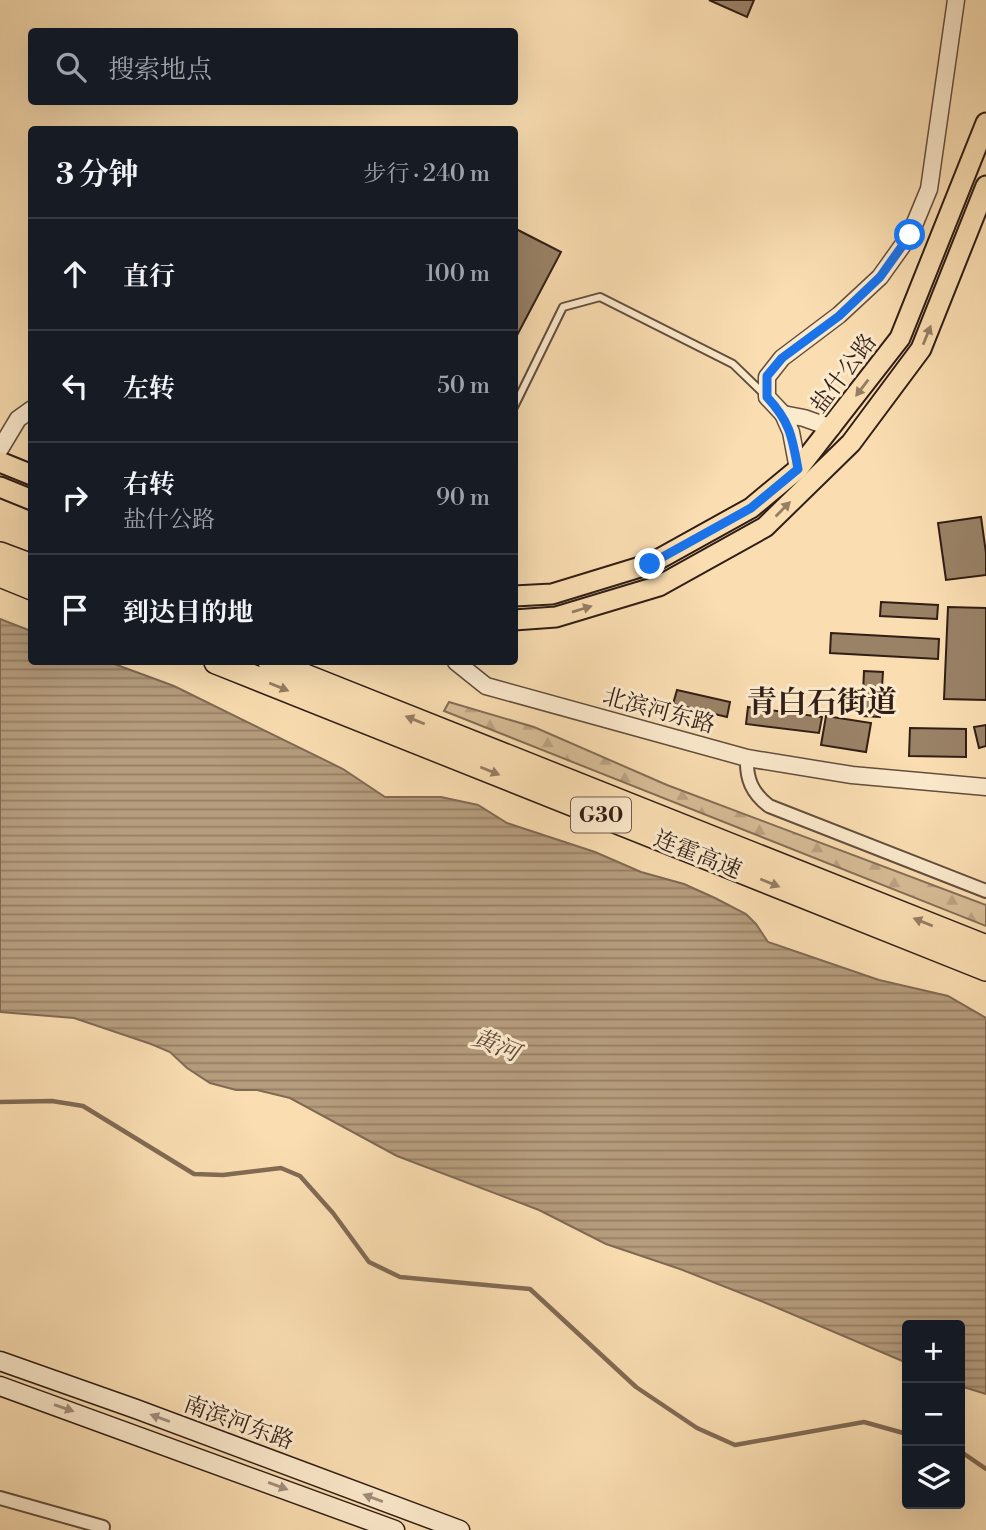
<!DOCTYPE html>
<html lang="zh">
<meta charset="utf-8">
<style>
:root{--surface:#171b24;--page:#242831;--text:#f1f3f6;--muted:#9ea1a6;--line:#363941}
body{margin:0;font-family:"Libre Bodoni","Noto Serif SC",serif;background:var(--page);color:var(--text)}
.controls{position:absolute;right:21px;bottom:21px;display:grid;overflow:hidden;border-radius:7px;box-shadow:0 7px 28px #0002}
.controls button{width:63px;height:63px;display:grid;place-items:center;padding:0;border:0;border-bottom:2px solid var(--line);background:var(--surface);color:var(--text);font:35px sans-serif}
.stop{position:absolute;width:21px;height:21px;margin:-16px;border:5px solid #1a73e8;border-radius:50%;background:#fff}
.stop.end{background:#1a73e8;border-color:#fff;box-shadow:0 2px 7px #0008}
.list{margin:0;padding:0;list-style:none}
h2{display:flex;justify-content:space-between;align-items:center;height:91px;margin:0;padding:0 28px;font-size:30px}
h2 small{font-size:23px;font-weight:400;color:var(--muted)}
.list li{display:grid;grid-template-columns:46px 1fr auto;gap:21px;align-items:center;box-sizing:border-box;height:112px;padding:0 28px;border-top:2px solid var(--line)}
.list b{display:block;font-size:26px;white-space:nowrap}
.list p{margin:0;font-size:23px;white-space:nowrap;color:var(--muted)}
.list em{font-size:23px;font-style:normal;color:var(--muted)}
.icon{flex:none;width:38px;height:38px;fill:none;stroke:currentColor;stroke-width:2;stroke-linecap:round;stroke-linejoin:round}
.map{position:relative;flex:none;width:986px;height:1530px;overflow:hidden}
.search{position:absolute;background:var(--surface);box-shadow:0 7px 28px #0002;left:28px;top:28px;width:490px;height:77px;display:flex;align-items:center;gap:18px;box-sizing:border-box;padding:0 24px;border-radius:7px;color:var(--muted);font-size:26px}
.panel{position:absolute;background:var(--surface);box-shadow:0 7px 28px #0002;left:28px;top:126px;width:490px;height:539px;border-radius:7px}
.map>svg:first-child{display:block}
</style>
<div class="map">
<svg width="986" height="1530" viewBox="0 0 986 1530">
<defs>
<pattern id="forest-firs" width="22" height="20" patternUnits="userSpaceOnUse" patternTransform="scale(1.75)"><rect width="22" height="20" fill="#d8bd97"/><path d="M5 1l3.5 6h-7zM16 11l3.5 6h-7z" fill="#baa281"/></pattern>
<pattern id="water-rules" width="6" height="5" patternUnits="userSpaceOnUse" patternTransform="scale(1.75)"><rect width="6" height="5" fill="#b69d7d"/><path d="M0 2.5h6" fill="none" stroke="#957f65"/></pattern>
</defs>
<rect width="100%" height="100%" fill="#fadeb2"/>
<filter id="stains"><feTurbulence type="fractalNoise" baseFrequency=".00286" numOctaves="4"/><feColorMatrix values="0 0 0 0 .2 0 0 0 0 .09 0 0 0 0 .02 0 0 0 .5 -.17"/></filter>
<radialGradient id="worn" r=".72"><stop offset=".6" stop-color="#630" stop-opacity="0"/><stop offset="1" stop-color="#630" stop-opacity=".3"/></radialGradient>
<polygon fill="url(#forest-firs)" stroke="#846e56" stroke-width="2" points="449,702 534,727 667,785 986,905 986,926 444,711"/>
<polygon fill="url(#water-rules)" stroke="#816a54" stroke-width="2" points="0,619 31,631 32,662 109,662 174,686 343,769 385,797 441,797 478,805 507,823 595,852 641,872 684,884 715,898 746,914 756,924 768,942 879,980 948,996 986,1018 986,1394 960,1386 960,1325 907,1325 907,1363 761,1301 680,1269 606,1244 539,1210 397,1156 290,1098 257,1090 236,1090 210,1083 187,1068 170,1052 151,1044 74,1018 0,1012"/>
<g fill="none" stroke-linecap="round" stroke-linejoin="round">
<g stroke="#816a54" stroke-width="4.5">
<polyline points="0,1102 52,1101 83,1106 194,1174 223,1175 281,1168 300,1176 333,1213 369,1262 400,1277 530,1289 636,1387 697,1428 735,1445 864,1422 907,1434"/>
<polyline points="960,1451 986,1469"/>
</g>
</g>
<g fill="#9a8267" stroke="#311e16" stroke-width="2">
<polygon points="709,0 754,0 747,17"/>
<polygon points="514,228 561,252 514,341"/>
<polygon points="981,517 986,553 986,575 946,580 938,523"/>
<polygon points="881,602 938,605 937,619 880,616"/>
<polygon points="948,607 986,608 986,700 944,699"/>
<polygon points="831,633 939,639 938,659 830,653"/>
<polygon points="864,671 883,672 880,717 862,716"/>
<polygon points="677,690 730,702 727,717 673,704"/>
<polygon points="748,707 822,717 819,733 746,724"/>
<polygon points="826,716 871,723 866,752 821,745"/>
<polygon points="986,725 986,746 979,748 974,727"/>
<polygon points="910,728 966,729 966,757 909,756"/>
</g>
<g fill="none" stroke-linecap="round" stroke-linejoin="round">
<defs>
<polyline id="service" points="514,407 563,307 600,297 733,364 763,393"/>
<g id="minor">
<path d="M747,758c-1,21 5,35 22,48l217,85"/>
<polyline points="0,1498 103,1527 102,1530"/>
</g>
<g id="tertiary">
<polyline points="783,414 767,397 767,377 782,358 839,315 880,277 910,235 929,189 956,0"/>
<polyline points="0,449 18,419 32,409"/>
<polyline points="798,469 791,432 783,414 804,418 832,428"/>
<polyline points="456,662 486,686 747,758 852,775 986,787"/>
</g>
<g id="secondary">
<polyline points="0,1361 136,1409 460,1530"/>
<polyline points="0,1386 395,1530"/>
</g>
<g id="primary">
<polyline points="0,462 32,475"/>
<polyline points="0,487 32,500"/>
<polyline points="514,596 552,594 650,564 751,508 798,469 900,338 986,123"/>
<polyline points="514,620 556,617 659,586 765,527 851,443 921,349 986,186"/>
</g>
<g id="motorway">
<polyline points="0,554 32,566"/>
<polyline points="0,575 32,588"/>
<polyline points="216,662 986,969"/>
<polyline points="270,662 986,947"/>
</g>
</defs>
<use href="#service" stroke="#634e3d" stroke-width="10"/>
<use href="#minor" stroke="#634e3d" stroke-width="16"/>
<use href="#tertiary" stroke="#634e3d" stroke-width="19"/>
<use href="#secondary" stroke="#311e16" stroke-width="21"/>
<use href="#primary" stroke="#311e16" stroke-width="23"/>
<use href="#motorway" stroke="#311e16" stroke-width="26"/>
<use href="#service" stroke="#fceacd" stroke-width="6"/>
<use href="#minor" stroke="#fceacd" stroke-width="12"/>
<use href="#tertiary" stroke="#fceacd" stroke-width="16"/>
<use href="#secondary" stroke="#fceacd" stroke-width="18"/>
<use href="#primary" stroke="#fadeb2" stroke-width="19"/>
<use href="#motorway" stroke="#fadeb2" stroke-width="23"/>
</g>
<defs><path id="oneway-solid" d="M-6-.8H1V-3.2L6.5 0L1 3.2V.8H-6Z" transform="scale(1.75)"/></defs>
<g fill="#967e64">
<use href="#oneway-solid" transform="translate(927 335) rotate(-68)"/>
<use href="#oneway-solid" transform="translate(862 388) rotate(127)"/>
<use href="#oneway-solid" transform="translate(783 509) rotate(-45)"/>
<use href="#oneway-solid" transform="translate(582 609) rotate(-17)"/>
<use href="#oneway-solid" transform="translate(279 687) rotate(22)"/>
<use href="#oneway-solid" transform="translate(415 720) rotate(-158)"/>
<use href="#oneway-solid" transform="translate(490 771) rotate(22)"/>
<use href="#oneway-solid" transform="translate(770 883) rotate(22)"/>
<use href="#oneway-solid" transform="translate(923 922) rotate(-158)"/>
</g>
<g fill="#a18e7b">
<use href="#oneway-solid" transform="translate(64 1408) rotate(19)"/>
<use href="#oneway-solid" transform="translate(160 1418) rotate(-160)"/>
<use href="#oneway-solid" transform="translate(278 1486) rotate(20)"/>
<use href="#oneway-solid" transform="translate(373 1498) rotate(-160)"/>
</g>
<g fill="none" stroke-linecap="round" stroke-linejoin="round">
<path stroke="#1a73e8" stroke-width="9" d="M650,564l101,-56 47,-39c-6,-33 -8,-47 -31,-72v-21l15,-18 57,-42 41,-39 30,-42"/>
</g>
<g text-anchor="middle" stroke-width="6" stroke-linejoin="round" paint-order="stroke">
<rect fill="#fceacd" stroke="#6e5b4d" stroke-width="2" x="571" y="797.5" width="60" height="35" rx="5"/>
<g font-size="21" font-weight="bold" fill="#311e16">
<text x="601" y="822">G30</text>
</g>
<g font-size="23" fill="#311e16" stroke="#fceacd">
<text transform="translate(843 373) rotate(-53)" y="8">盐什公路</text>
<text transform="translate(659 710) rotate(15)" y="8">北滨河东路</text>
<text transform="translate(698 854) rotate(22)" y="8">连霍高速</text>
<text transform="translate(239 1422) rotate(20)" y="8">南滨河东路</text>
</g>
<g font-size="24" font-style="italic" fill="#604a3a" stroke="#fceacd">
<text transform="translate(496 1045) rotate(22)" y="8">黄河</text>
</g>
<g font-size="30" font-weight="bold" fill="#311e16" stroke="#fceacd">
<text x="822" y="712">青白石街道</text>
</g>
</g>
<rect width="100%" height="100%" filter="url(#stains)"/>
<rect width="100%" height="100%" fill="url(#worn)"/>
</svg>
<div class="controls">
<button>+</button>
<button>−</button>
<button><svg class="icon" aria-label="layers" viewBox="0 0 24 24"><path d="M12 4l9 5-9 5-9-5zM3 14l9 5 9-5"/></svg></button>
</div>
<div class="stop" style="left:910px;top:235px"></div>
<div class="stop end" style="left:650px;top:564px"></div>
<div class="search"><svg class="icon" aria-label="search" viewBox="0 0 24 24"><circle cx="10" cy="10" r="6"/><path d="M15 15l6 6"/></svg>搜索地点</div>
<section class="panel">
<h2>3 分钟<small>步行 · 240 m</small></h2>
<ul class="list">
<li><svg class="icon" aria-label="ahead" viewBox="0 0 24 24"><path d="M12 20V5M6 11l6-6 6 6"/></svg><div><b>直行</b></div><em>100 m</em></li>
<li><svg class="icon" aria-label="left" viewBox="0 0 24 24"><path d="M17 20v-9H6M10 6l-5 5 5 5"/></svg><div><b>左转</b></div><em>50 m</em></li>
<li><svg class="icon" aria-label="right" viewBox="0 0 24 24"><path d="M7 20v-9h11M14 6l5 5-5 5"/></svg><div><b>右转</b><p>盐什公路</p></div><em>90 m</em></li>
<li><svg class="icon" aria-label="arrive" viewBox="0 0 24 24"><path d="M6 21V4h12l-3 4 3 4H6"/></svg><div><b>到达目的地</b></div></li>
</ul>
</section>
</div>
